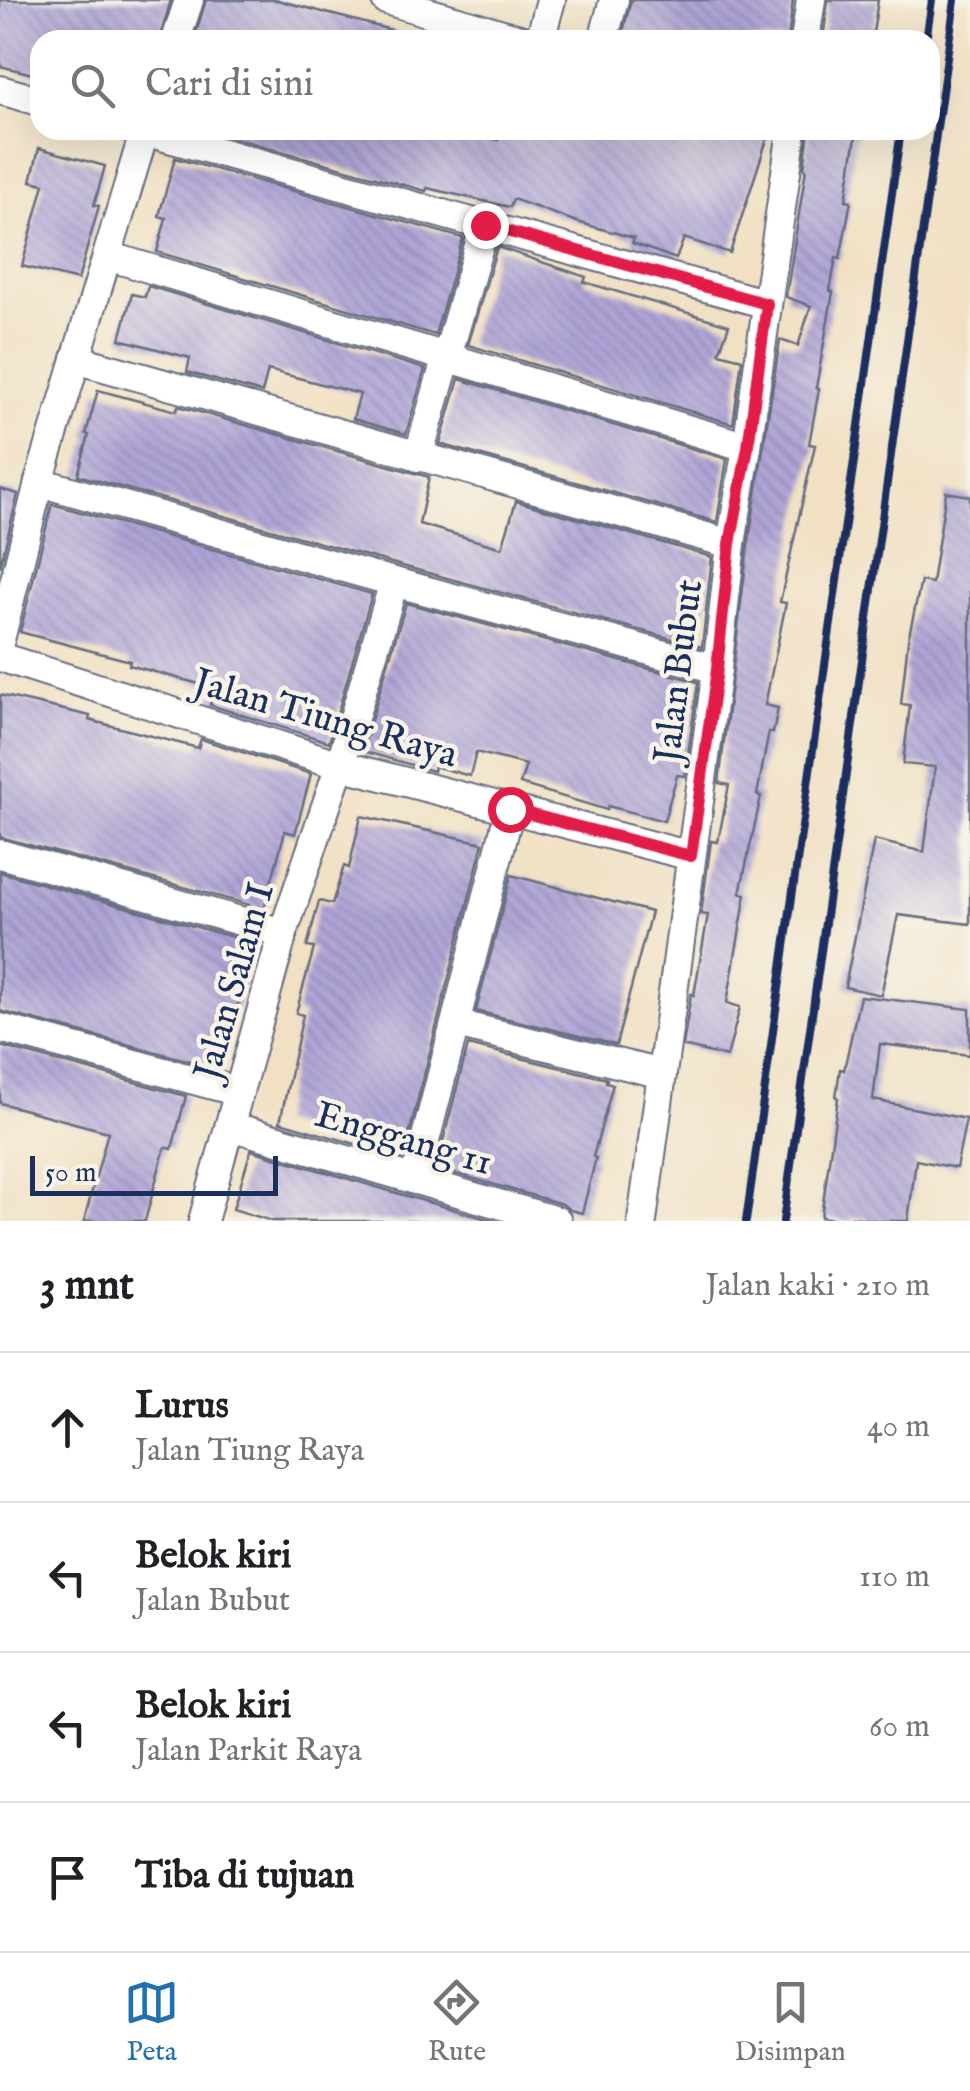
<!DOCTYPE html>
<html lang="id">
<meta charset="utf-8">
<style>
:root{--surface:#fff;--page:#f6f6f6;--text:#202124;--muted:#757577;--line:#e0e0e0;--accent:#1f6fb2}
body{margin:0;font-family:"IM FELL English",serif;background:var(--page);color:var(--text)}
.scale{position:absolute;left:30px;bottom:25px;width:248px;box-sizing:border-box;padding-left:10px;border:5px solid #1b2f5e;border-top:0;font-size:28px;line-height:35px;white-space:nowrap;color:#1b2f5e;-webkit-text-stroke:8px #f7f3e8;paint-order:stroke}
.stop{position:absolute;width:30px;height:30px;margin:-22px;border:8px solid #e11d48;border-radius:50%;background:#fff}
.stop.end{background:#e11d48;border-color:#fff;box-shadow:0 2px 10px #0008}
.list{margin:0;padding:0;list-style:none}
h2{display:flex;justify-content:space-between;align-items:center;height:130px;margin:0;padding:0 40px;font-size:42px}
h2 small{font-size:32px;font-weight:400;color:var(--muted)}
.list li{display:grid;grid-template-columns:65px 1fr auto;gap:30px;align-items:center;box-sizing:border-box;height:150px;padding:0 40px;border-top:2px solid var(--line)}
.list b{display:block;font-size:38px;white-space:nowrap}
.list p{margin:0;font-size:32px;white-space:nowrap;color:var(--muted)}
.list em{font-size:32px;font-style:normal;color:var(--muted)}
.icon{flex:none;width:55px;height:55px;fill:none;stroke:currentColor;stroke-width:2;stroke-linecap:round;stroke-linejoin:round}
.map{position:relative;flex:none;width:970px;height:1221px;overflow:hidden}
.search{position:absolute;background:var(--surface);box-shadow:0 10px 40px #0002;left:30px;right:30px;top:30px;height:110px;display:flex;align-items:center;gap:25px;box-sizing:border-box;padding:0 35px;border-radius:30px;color:var(--muted);font-size:38px}
.sheet{height:730px;background:var(--surface)}
nav{display:flex;justify-content:space-around;align-items:center;box-sizing:border-box;height:140px;border-top:2px solid var(--line);background:var(--surface);font-size:28px;color:var(--muted)}
nav a{display:grid;justify-items:center;gap:5px}
nav .on{color:var(--accent)}
.map>svg:first-child{display:block}
</style>
<div class="map">
<svg width="970" height="1221" viewBox="0 0 970 1221">
<defs>
<pattern id="building-back-hatch" width="6" height="6" patternUnits="userSpaceOnUse" patternTransform="scale(2.5)"><rect width="6" height="6" fill="#b0a5d7"/><path d="M-1 5l2 2M0 0l6 6M5-1l2 2" fill="none" stroke="#8e87b2"/></pattern>
</defs>
<rect width="100%" height="100%" fill="#f7f3e8"/>
<filter id="ink" filterUnits="userSpaceOnUse"><feTurbulence type="fractalNoise" baseFrequency=".01" numOctaves="2"/><feDisplacementMap in="SourceGraphic" scale="20" xChannelSelector="R" yChannelSelector="G"/><feConvolveMatrix kernelMatrix="1 2 1 2 8 2 1 2 1" color-interpolation-filters="sRGB"/></filter>
<filter id="wash" filterUnits="userSpaceOnUse"><feTurbulence type="fractalNoise" baseFrequency=".0048" numOctaves="4" result="noise"/><feDisplacementMap in="SourceGraphic" scale="40" xChannelSelector="R" yChannelSelector="G"/><feGaussianBlur stdDeviation="2.25" result="paint"/><feColorMatrix in="noise" values="0 0 0 0 0 0 0 0 0 0 0 0 0 0 0 0 0 1.4 0 .05"/><feComposite in="paint" operator="in"/></filter>
<g filter="url(#wash)">
<rect width="100%" height="100%" fill="#f1e0c3"/>
<g id="blocks">
<g fill="url(#building-back-hatch)">
<polygon points="0,0 171,0 159,40 40,40 40,76 0,66"/>
<polygon points="206,0 277,0 395,31 394,40 194,40"/>
<polygon points="631,0 793,0 788,40 621,40"/>
<polygon points="828,0 878,0 872,40 823,40"/>
<polygon points="232,130 462,130 498,140 500,130 770,130 730,253 684,238 676,259 632,243 634,238 577,222 513,199 510,207 427,188 426,191 230,137"/>
<polygon points="809,130 857,130 846,200 851,201 840,259 836,258 830,291 833,292 816,388 819,389 809,444 815,445 780,602 786,603 765,705 778,708 773,733 769,732 757,795 761,796 740,893 746,894 727,1003 740,1007 727,1057 683,1046 691,994 694,995 708,915 701,914 711,841 718,842 729,785 719,783 748,546 780,340 798,346 811,306 786,297 806,169 804,168"/>
<polygon points="39,148 105,166 94,205 99,206 78,280 22,266 44,184 31,181"/>
<polygon points="175,158 463,238 435,335 157,252 166,218 159,216"/>
<polygon points="497,247 586,277 584,282 729,325 719,353 742,359 733,424 468,345"/>
<polygon points="148,286 425,369 406,434 353,419 360,394 268,370 262,393 187,372 190,358 120,339 132,294 145,297"/>
<polygon points="459,379 727,459 717,522 440,444"/>
<polygon points="98,390 176,411 178,406 429,477 419,524 502,548 516,501 712,557 702,647 399,565 78,475 89,435 86,434"/>
<polygon points="0,489 18,494 0,567"/>
<polygon points="946,492 970,496 970,924 898,915 881,995 845,987 874,840 924,852 935,767 903,764 910,705 901,704 908,640 921,581 932,583"/>
<polygon points="52,504 372,594 329,742 210,705 214,688 129,665 130,661 20,632"/>
<polygon points="406,603 698,682 685,776 677,775 664,821 608,806 607,810 520,784 526,765 476,752 470,776 434,766 433,771 362,751"/>
<polygon points="0,695 90,716 89,720 198,748 201,739 311,774 295,834 285,831 264,909 0,837"/>
<polygon points="361,816 483,843 403,1158 280,1122 303,1015 296,1013 314,948 307,947 319,901 332,904 344,866 349,868"/>
<polygon points="0,872 254,943 221,1069 0,1011"/>
<polygon points="511,875 651,912 616,1045 476,1011"/>
<polygon points="860,996 970,1009 970,1055 880,1044 873,1100 966,1119 956,1168 916,1160 908,1221 882,1221 852,1217 852,1221 846,1221 821,1217 838,1098 836,1097 840,1069 844,1070"/>
<polygon points="468,1045 607,1079 606,1082 613,1084 593,1157 596,1158 582,1213 570,1210 562,1204 436,1168"/>
<polygon points="0,1046 186,1096 172,1149 165,1147 145,1221 84,1221 108,1132 0,1103"/>
<polygon points="251,1150 410,1197 494,1221 272,1221 233,1209"/>
</g>
</g>
</g>
<g filter="url(#ink)">
<use href="#blocks" fill-opacity="0" stroke="#666d81" stroke-width="2.5"/>
<g fill="none" stroke-linecap="round" stroke-linejoin="round">
<defs>
<g id="street">
<polyline points="386,0 523,40"/>
<polyline points="176,40 189,0"/>
<polyline points="540,40 551,0"/>
<polyline points="603,40 614,0"/>
<polyline points="805,40 811,0"/>
<polyline points="0,90 40,101"/>
<polyline points="140,130 767,304"/>
<polyline points="108,256 747,447"/>
<polyline points="76,359 731,544"/>
<polyline points="418,457 485,225"/>
<polyline points="39,482 394,582 717,669"/>
<polyline points="0,640 39,482 145,130"/>
<polyline points="0,657 340,765 691,856"/>
<polyline points="0,854 283,933"/>
<polyline points="456,1024 662,1074"/>
<polyline points="0,1028 239,1092"/>
<polyline points="230,1126 557,1221"/>
<polyline points="415,1180 510,809"/>
<polyline points="203,1221 283,933 340,765 394,582"/>
<polyline points="642,1221 717,669 731,544 747,447 792,130"/>
</g>
</defs>
<use href="#street" stroke="#666d81" stroke-width="32"/>
<use href="#street" stroke="#fff" stroke-width="28"/>
<g stroke="#1b2f5e" stroke-width="8">
<polyline points="926,40 932,0"/>
<polyline points="746,1221 901,130"/>
<polyline points="783,1221 955,0"/>
</g>
</g>
</g>
<g fill="none" stroke-linecap="round" stroke-linejoin="round" filter="url(#ink)">
<polyline stroke="#e11d48" stroke-width="12" points="485,225 767,304 748,447 730,544 717,669 691,856 510,809"/>
</g>
<g text-anchor="middle" stroke-width="9" stroke-linejoin="round" paint-order="stroke">
<g font-size="38" fill="#1b2f5e" stroke="#f7f3e8">
<text transform="translate(677 671) rotate(-83)" y="13">Jalan Bubut</text>
<text transform="translate(326 717) rotate(16)" y="13">Jalan Tiung Raya</text>
<text transform="translate(233 981) rotate(-74)" y="13">Jalan Salam I</text>
<text transform="translate(404 1137) rotate(16)" y="13">Enggang 11</text>
</g>
</g>
</svg>
<div class="scale">50 m</div>
<div class="stop" style="left:510px;top:809px"></div>
<div class="stop end" style="left:485px;top:225px"></div>
<div class="search"><svg class="icon" aria-label="search" viewBox="0 0 24 24"><circle cx="10" cy="10" r="6"/><path d="M15 15l6 6"/></svg>Cari di sini</div>
</div>
<section class="sheet">
<h2>3 mnt<small>Jalan kaki · 210 m</small></h2>
<ul class="list">
<li><svg class="icon" aria-label="ahead" viewBox="0 0 24 24"><path d="M12 20V5M6 11l6-6 6 6"/></svg><div><b>Lurus</b><p>Jalan Tiung Raya</p></div><em>40 m</em></li>
<li><svg class="icon" aria-label="left" viewBox="0 0 24 24"><path d="M17 20v-9H6M10 6l-5 5 5 5"/></svg><div><b>Belok kiri</b><p>Jalan Bubut</p></div><em>110 m</em></li>
<li><svg class="icon" aria-label="left" viewBox="0 0 24 24"><path d="M17 20v-9H6M10 6l-5 5 5 5"/></svg><div><b>Belok kiri</b><p>Jalan Parkit Raya</p></div><em>60 m</em></li>
<li><svg class="icon" aria-label="arrive" viewBox="0 0 24 24"><path d="M6 21V4h12l-3 4 3 4H6"/></svg><div><b>Tiba di tujuan</b></div></li>
</ul>
</section>
<nav>
<a class="on"><svg class="icon" aria-label="map" viewBox="0 0 24 24"><path d="M3 6l6-2 6 2 6-2v14l-6 2-6-2-6 2zM9 4v14M15 6v14"/></svg>Peta</a>
<a><svg class="icon" aria-label="directions" viewBox="0 0 24 24"><path d="M12 3l9 9-9 9-9-9zM9 14v-3h6M13 9l2 2-2 2"/></svg>Rute</a>
<a><svg class="icon" aria-label="saved" viewBox="0 0 24 24"><path d="M7 4h10v16l-5-4-5 4z"/></svg>Disimpan</a>
</nav>
